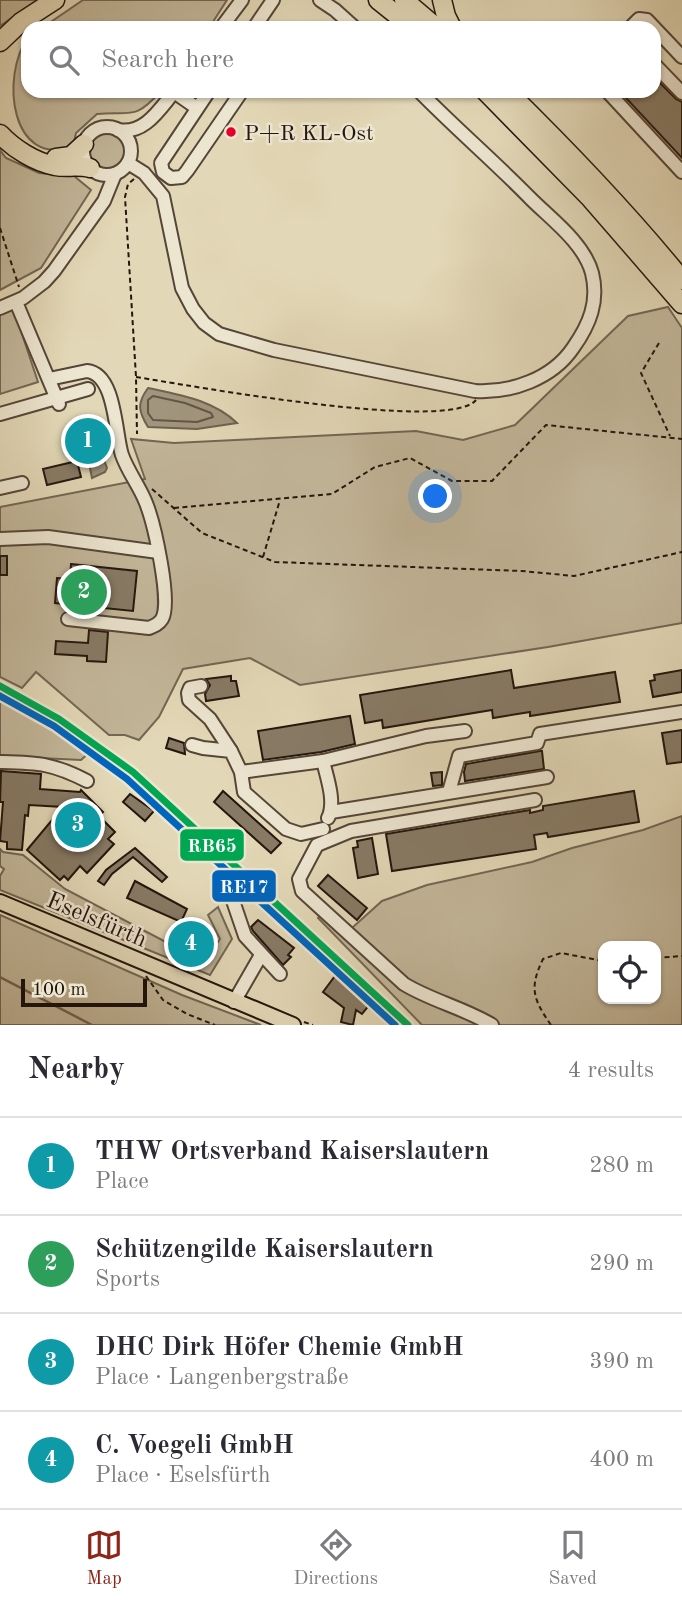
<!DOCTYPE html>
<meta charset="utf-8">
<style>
:root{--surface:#fff;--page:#f2f2f3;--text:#2b2b33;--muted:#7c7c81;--line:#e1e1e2;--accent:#8f2418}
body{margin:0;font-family:"Old Standard TT",serif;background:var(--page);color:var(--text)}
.controls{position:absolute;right:21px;bottom:21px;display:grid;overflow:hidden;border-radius:14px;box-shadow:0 2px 5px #0004}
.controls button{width:63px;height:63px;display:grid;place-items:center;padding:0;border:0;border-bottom:2px solid var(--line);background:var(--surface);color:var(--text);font:35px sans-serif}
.scale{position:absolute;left:21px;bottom:18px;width:126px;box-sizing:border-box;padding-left:7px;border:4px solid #24160d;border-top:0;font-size:19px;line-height:24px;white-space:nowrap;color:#24160d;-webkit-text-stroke:5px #ece5d0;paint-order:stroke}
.you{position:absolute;left:436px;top:497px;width:24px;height:24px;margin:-18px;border:5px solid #fff;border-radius:50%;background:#1a73e8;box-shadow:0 0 0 10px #1a73e833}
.badge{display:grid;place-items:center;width:46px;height:46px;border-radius:50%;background:var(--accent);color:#fff;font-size:23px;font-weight:700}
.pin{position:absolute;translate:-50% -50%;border:4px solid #fff;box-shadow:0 2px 7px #0006}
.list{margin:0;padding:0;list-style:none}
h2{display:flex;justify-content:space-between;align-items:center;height:91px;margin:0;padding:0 28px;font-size:30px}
h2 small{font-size:23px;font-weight:400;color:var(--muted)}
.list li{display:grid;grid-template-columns:46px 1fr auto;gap:21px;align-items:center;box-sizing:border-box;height:98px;padding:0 28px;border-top:2px solid var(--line)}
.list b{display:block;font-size:26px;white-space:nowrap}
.list p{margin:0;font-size:23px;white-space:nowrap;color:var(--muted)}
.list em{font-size:23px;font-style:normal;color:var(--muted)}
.icon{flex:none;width:38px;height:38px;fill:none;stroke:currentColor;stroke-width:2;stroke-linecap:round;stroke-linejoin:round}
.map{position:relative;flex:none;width:682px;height:1025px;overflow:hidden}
.search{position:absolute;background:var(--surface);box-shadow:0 2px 5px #0004;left:21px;right:21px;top:21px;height:77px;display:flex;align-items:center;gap:18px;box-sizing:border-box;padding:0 24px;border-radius:21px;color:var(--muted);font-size:26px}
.sheet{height:483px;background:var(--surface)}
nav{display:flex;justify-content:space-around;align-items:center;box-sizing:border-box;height:98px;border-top:2px solid var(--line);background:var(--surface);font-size:19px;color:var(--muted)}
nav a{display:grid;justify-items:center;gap:4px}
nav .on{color:var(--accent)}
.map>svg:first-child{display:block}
</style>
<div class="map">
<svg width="682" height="1025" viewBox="0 0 682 1025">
<rect width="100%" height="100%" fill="#e2d7b6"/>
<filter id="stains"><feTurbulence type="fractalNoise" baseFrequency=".00286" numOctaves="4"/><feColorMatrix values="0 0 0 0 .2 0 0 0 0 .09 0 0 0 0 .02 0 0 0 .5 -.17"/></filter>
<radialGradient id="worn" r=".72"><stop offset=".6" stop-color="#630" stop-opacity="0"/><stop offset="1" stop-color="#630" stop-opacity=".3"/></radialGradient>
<g fill="#c2b699" stroke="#736653" stroke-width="2" fill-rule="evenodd">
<polygon points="0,0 38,0 0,26"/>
<polygon points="83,0 227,0 209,28 42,28"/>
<path d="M28,37v54h133c-27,30 -29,20 -64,23l-21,19 -3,13c-62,23 -73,-69 -45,-109z"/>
<circle cx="107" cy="151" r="19"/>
<polygon points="0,150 6,158 39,173 74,176 91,190 41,268 0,290"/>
<polygon points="13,307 38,382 0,394 0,313"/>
<polygon points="668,307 682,328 682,623 548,647 300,685 250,658 183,669 159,717 139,740 125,735 109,735 36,672 22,688 0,677 0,507 145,479 131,439 174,443 416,431 463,440 515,425 628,316"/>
<path d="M0,693c24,10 75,38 91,58l-10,9 -81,-4z"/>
<path d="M682,816v209h-260l-104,-107 9,-10 25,20 30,-27 45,-16 105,-23 40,-14 71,-18zM603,946h53v53h-53z"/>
<polygon points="0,849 3,852 23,855 65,889 198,959 206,960 220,939 208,915 218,907 232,939 210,975 0,890 0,876 4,869 0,866"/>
<polygon points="0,915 182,995 261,1025 0,1025"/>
</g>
<g fill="#a1957d" stroke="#6f6250" stroke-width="2">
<path d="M148,388c32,7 65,12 89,35l-40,6 -49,-2c-10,-16 -11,-24 0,-39z"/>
<polygon points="104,460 107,468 105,472 92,478 89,463"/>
</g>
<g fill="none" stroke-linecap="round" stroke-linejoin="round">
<polygon stroke="#625645" stroke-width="2" points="153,396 185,403 211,413 213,417 197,422 153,420 148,413 148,400"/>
<polyline stroke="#6f6250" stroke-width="2.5" points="0,977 92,1025"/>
</g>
<g fill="#877a65" stroke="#24160d" stroke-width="2">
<polygon points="654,77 676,99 682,102 682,158 626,98 633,91 654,91"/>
<polygon points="92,423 99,455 84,458 77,426"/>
<polygon points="77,461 81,477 47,485 43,469"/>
<rect x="0" y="556" width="7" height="19"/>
<polygon points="71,564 137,571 133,611 55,603 57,578 70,579"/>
<polygon points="89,630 108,632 106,662 87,661 87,656 55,654 56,641 88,643"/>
<polygon points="511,670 514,688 615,672 620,702 530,716 530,712 493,718 492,710 383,728 382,720 365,723 360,695"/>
<polygon points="682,670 682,692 653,697 650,681 655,680 654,675"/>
<polygon points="231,676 231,681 236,681 239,696 206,701 205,694 210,685 206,679"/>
<polygon points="350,716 355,744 321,752 263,760 258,731"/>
<polygon points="682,730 682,762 667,764 662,733"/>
<polygon points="169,738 184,743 185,754 166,748"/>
<polygon points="540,751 542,751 544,769 465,781 464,772 466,764"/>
<polygon points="1,771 41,774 40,789 80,792 81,790 103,812 100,815 104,821 115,832 108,839 114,844 87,873 80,866 68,880 64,876 60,880 27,850 63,807 29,805 28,816 25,815 22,850 7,849 7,842 0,841 3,802 0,802"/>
<polygon points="442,772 442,785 433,786 431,773"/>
<polygon points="223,791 281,843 271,853 214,802"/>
<polygon points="634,791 639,822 548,837 547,833 534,835 536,849 392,871 386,834 530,810 530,813 543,810 543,806"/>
<polygon points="130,794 154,811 145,821 123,802"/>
<polygon points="372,838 378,874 358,878 353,848 358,847 357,841"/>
<polygon points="135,848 167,877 162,882 133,857 112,874 104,885 98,881 106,870"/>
<polygon points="328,875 367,908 357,920 318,886"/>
<polygon points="135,881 187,909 181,922 127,898"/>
<polygon points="258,920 294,948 288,955 291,957 283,965 253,931 251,927"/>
<polygon points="195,930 200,933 194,944 207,952 204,958 189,949 185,949 185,942 188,942"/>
<polygon points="335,976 371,1003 362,1014 356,1010 353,1025 341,1022 344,1008 323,992"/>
</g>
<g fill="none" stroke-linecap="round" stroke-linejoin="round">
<defs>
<g id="minor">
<polyline points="320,0 335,10 355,28"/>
<polyline points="221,28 242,0"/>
<polyline points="254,28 273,0"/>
<polyline points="630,28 639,19 647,20 682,57"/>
<polyline points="654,64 682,93"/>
<polyline points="209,91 161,163 163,172 171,178 182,177 187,171 242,91"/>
<polyline points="607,91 682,172"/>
<polyline points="174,92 197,108"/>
<circle cx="107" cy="151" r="24"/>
<path d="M118,130c26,5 41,-20 56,-38"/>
<path d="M128,163l16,10 19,23 19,92 11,21 11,14 15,11 55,16 201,41c36,2 77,-12 98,-43 17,-24 26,-47 19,-75 -8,-30 -41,-54 -61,-74 -36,-37 -76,-71 -112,-108"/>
<polyline points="16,302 59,404"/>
<polyline points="0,308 23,298 44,282 54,271 104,201 115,174"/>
<path d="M49,379l38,-8c29,3 28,63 35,84 6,17 18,32 24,48 8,20 26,99 16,116 -3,5 -8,7 -13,9l-81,-9"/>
<polyline points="0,414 88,389"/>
<polyline points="0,488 22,483"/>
<polyline points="0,539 48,537 158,552"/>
<polyline points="201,686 190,688 188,693 189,700 210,719 231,751"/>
<polyline points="192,745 203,748 231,751 241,772 244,792 286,829 301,834 323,829"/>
<path d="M323,761c4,17 13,41 5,57"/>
<path d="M0,762c39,1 52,1 87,19"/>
<polyline points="241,772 323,761 426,736 465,731"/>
<polyline points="449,792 459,756 537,743 540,734 682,712"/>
<polyline points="331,812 547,777"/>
<polyline points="230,892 245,936 280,974"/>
<polyline points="234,1002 261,955"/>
<path d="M492,1025c-28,-17 -60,-24 -88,-41l-102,-93 -3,-12 18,-34 34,-14 184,-31"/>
</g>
<polyline id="major" points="0,902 293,1025"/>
<g id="highway">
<polyline points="378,0 413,28"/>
<polyline points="404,0 437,28"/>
<polyline points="442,0 446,16 452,28"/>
<polyline points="0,42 21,22 55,0"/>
<polyline points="485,91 591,199 682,304"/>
<path d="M507,91c61,60 121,122 175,189"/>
<path d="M0,134c14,15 35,28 55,32 12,2 23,-1 35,2"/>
<polyline points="56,158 71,156 84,144"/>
</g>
</defs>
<use href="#minor" stroke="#544637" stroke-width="16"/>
<use href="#major" stroke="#24160d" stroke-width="18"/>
<use href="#highway" stroke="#24160d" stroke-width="21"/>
<g stroke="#24160d" stroke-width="2" stroke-dasharray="5 3.5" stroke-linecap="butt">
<polyline points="134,179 128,184 125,197 136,377 137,434"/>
<polyline points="0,228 19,287"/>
<polyline points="659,343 641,373 670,436"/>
<path d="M136,377c51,8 313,56 340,23"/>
<polyline points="152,489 202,533 275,562 522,571 574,576 682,552"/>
<polyline points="174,508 332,494 375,467 410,458 452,481 492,481 546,425 682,439"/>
<polyline points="263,557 280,500"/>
<polyline points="656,958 682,956"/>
<polyline points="146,976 163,1000 187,1014 215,1025"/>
<polyline points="304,1022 313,1025"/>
<path d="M551,1025c-18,-26 -22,-37 -8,-66l18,-6 42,8"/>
</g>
<use href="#minor" stroke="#ece5d0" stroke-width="12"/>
<use href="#major" stroke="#e2d7b6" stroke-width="14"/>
<use href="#highway" stroke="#e2d7b6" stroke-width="18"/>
<defs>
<polyline id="rail-1" points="0,686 59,719 133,772 408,1025"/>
<polyline id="rail-2" points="0,696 54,726 127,779 395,1025"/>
</defs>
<use href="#rail-1" stroke="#ece5d0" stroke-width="12"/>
<use href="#rail-2" stroke="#ece5d0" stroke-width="12"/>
<use href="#rail-1" stroke="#00a651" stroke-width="7"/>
<use href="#rail-2" stroke="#0065bd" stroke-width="7"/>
</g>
<circle fill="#e4002b" stroke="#ece5d0" stroke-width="2.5" cx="231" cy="132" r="6"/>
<g text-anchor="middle" stroke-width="5" stroke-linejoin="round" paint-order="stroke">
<g font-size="22" fill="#24160d" stroke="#ece5d0" text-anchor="start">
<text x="244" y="140">P+R KL-Ost</text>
</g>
<g font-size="24" fill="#24160d" stroke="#ece5d0">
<text transform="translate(97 919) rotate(23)" y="8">Eselsfürth</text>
</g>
</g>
<g stroke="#ece5d0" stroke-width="2.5">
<rect x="179" y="828" width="66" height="34" rx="7" fill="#00a651"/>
<rect x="211" y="869" width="66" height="34" rx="7" fill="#0065bd"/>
</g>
<g font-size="19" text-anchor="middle" font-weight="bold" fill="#fff">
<text x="212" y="852">RB65</text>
<text x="244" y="893">RE17</text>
</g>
<rect width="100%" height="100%" filter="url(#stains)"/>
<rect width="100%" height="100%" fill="url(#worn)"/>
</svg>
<div class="controls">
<button><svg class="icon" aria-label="locate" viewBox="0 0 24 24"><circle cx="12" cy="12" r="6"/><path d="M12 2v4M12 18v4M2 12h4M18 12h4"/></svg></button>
</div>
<div class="scale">100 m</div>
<div class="you"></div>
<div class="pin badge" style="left:88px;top:441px;background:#0f9aa8">1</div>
<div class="pin badge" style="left:84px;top:592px;background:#2e9e5b">2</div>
<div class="pin badge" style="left:78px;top:825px;background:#0f9aa8">3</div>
<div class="pin badge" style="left:191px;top:944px;background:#0f9aa8">4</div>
<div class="search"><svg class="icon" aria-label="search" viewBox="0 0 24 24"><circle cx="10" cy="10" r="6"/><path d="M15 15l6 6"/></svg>Search here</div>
</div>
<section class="sheet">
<h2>Nearby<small>4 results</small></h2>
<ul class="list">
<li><span class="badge" style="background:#0f9aa8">1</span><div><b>THW Ortsverband Kaiserslautern</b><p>Place</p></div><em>280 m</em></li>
<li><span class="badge" style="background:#2e9e5b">2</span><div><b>Schützengilde Kaiserslautern</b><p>Sports</p></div><em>290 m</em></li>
<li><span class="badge" style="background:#0f9aa8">3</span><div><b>DHC Dirk Höfer Chemie GmbH</b><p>Place · Langenbergstraße</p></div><em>390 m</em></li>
<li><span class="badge" style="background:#0f9aa8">4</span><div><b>C. Voegeli GmbH</b><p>Place · Eselsfürth</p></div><em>400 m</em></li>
</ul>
</section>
<nav>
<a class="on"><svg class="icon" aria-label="map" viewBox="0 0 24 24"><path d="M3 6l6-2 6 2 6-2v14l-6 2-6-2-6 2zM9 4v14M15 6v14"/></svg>Map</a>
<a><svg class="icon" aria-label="directions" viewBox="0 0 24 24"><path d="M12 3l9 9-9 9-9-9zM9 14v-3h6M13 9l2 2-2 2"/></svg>Directions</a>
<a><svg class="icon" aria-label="saved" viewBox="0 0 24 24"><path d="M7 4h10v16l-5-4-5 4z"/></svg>Saved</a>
</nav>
